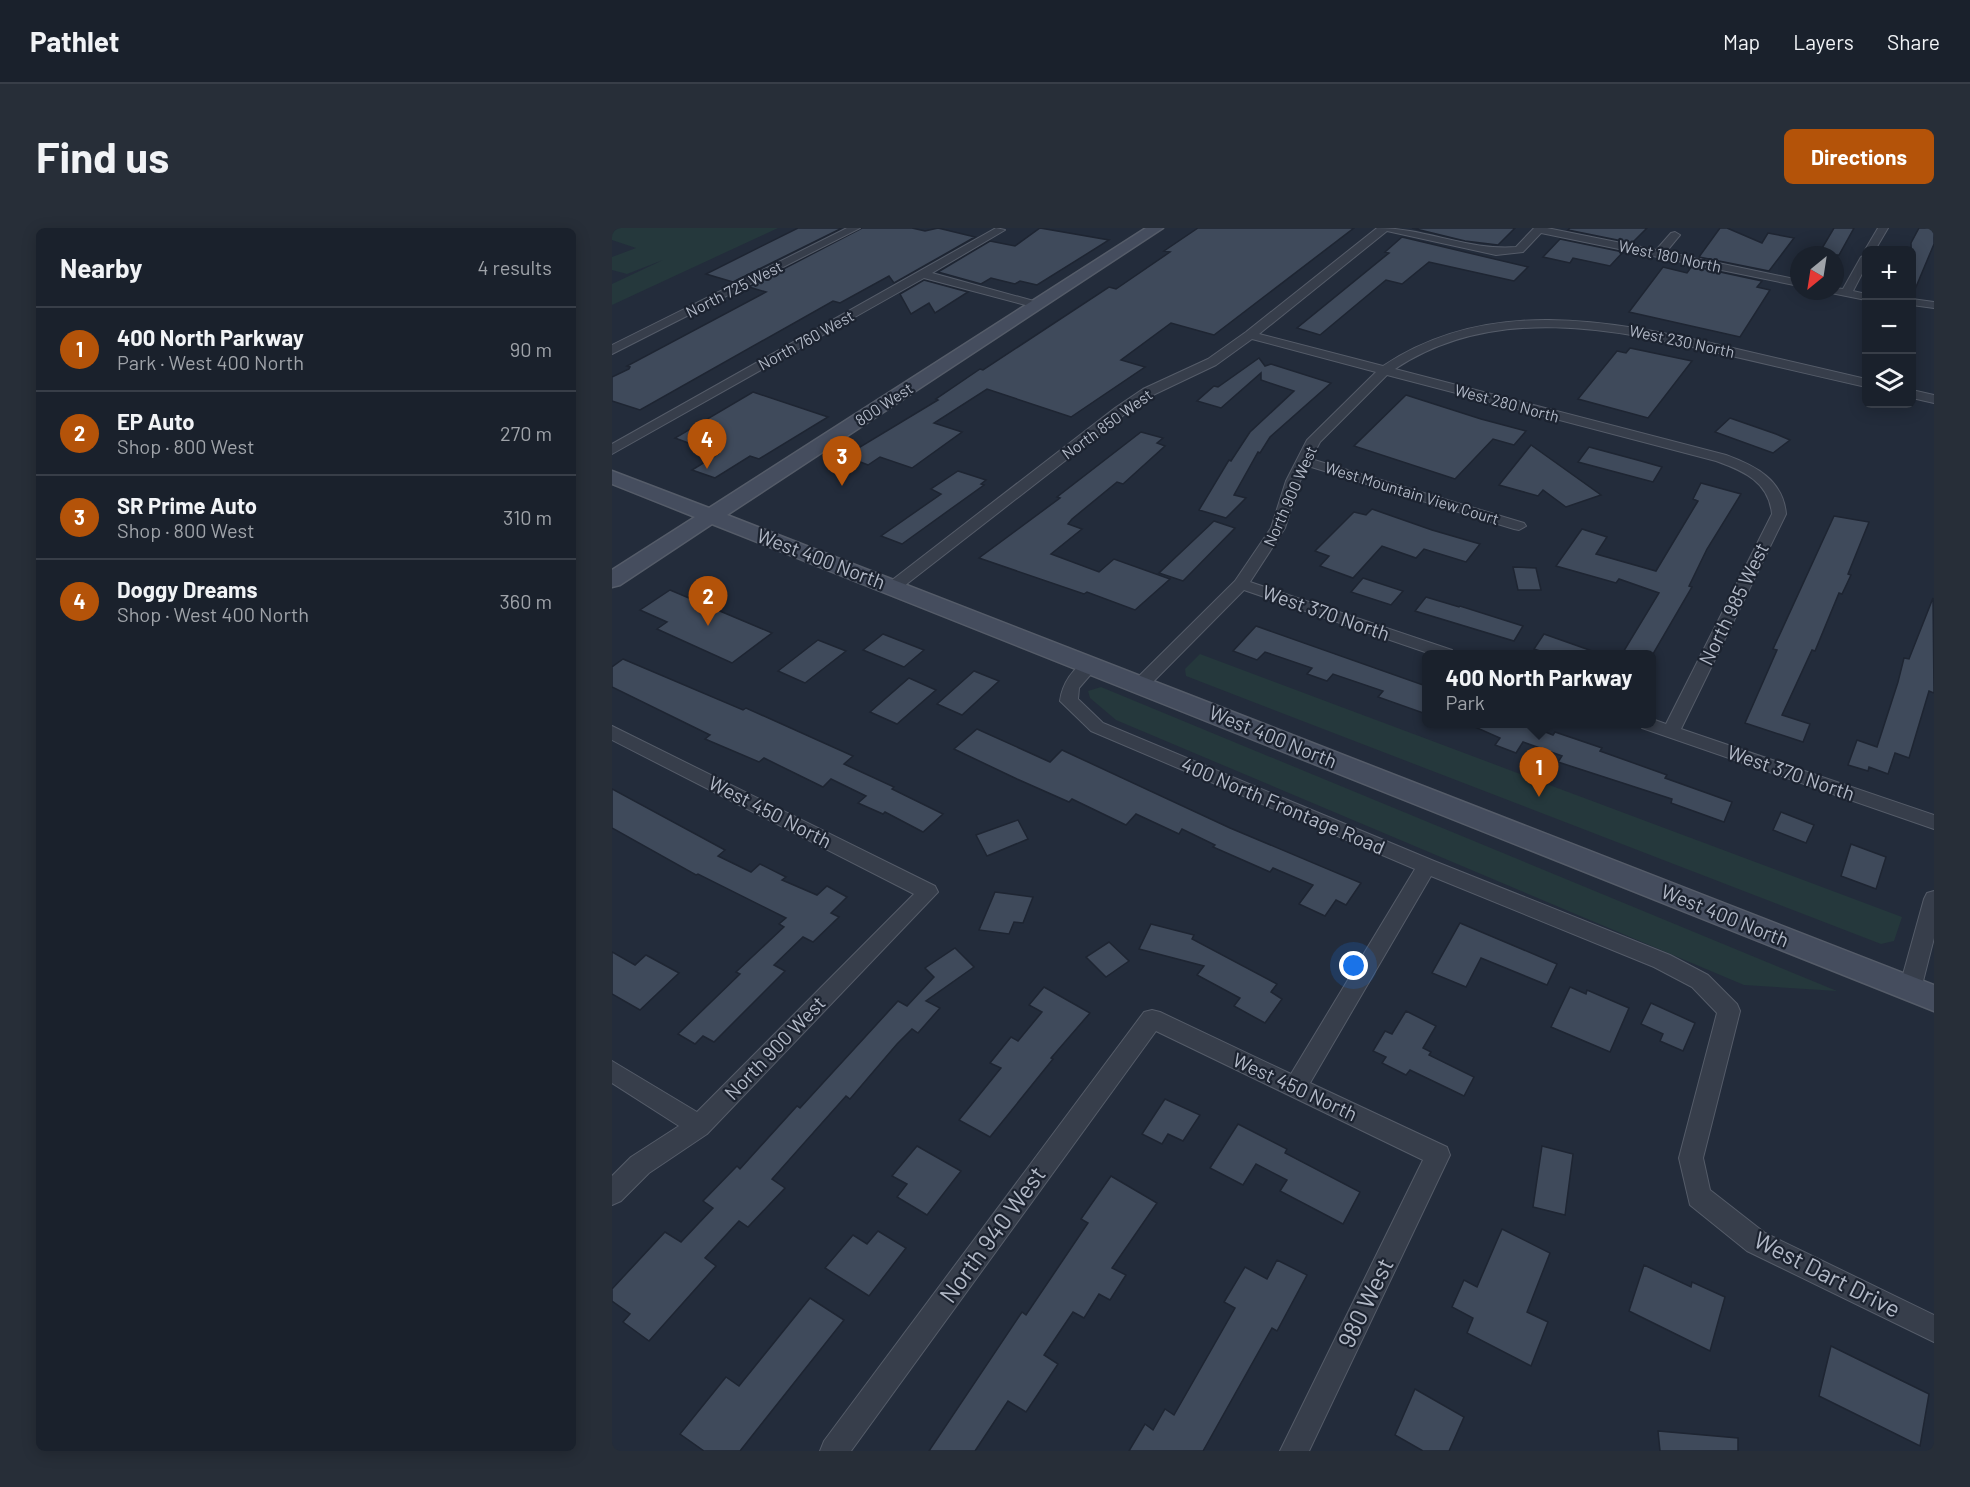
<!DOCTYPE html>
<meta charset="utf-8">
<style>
:root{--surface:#1a212c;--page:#272e38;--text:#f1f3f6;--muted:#9fa3a9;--line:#383e48;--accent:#b45309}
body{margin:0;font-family:Barlow,sans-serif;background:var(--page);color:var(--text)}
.controls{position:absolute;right:18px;top:18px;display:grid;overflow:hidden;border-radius:9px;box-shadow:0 3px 15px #0003}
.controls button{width:54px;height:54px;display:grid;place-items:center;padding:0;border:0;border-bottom:2px solid var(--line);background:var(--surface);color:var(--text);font:30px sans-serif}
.compass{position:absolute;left:1178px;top:18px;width:54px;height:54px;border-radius:50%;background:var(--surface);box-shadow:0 3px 15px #0003;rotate:210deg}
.you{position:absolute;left:742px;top:738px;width:21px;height:21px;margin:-15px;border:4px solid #fff;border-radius:50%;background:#1a73e8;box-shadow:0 0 0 9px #1a73e833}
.badge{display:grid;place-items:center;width:39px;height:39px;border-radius:50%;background:var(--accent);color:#fff;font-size:20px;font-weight:700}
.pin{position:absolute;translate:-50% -50px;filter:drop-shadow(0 2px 3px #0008)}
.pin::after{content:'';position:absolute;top:32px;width:21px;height:18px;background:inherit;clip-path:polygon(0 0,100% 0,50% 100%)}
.popup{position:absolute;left:810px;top:422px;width:234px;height:78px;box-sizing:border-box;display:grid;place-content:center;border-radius:9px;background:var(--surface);filter:drop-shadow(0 2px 4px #0005);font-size:20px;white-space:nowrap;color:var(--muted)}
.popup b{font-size:22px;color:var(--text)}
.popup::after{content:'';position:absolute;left:50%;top:100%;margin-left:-12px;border:12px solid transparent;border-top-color:var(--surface)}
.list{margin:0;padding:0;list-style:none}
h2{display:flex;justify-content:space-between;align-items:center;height:78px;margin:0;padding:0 24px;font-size:26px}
h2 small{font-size:20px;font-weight:400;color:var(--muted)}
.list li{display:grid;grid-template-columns:39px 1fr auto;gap:18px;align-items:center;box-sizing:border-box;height:84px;padding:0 24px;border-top:2px solid var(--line)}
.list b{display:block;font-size:22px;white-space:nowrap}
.list p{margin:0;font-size:20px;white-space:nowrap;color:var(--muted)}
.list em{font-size:20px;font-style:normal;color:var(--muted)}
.icon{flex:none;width:33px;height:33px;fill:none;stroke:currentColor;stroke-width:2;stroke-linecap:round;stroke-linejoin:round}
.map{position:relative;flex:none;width:1322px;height:1223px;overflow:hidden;border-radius:9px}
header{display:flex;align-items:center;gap:36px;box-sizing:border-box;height:84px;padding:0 30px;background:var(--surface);border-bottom:2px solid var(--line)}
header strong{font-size:28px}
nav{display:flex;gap:33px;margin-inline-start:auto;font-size:21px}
.intro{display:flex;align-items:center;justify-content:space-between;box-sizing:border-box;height:144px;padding:0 36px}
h1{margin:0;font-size:42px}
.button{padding:15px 27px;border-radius:9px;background:var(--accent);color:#fff;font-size:21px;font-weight:700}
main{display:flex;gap:36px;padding:0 36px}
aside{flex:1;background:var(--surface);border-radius:9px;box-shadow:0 3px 15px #0003}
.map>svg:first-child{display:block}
</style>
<header>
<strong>Pathlet</strong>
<nav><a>Map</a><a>Layers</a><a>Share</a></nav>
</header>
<div class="intro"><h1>Find us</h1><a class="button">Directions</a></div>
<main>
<aside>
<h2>Nearby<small>4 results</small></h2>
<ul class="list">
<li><span class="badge">1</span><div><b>400 North Parkway</b><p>Park · West 400 North</p></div><em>90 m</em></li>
<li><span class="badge">2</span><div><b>EP Auto</b><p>Shop · 800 West</p></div><em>270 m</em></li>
<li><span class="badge">3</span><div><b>SR Prime Auto</b><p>Shop · 800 West</p></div><em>310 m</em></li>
<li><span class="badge">4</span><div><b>Doggy Dreams</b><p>Shop · West 400 North</p></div><em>360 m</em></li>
</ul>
</aside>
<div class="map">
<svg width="1322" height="1223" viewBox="0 0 1322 1223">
<rect width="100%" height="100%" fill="#232c3b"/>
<g fill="#25383c">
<polygon points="0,0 166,0 0,77 0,56 51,32 15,46 0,42 0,29 24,20 0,12"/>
<polygon points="588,426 1290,689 1282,713 1269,716 574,448 573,441"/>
<polygon points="489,459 1225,763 1132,757 504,492 478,470 476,463"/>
</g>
<g fill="#3f4a5b" stroke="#1e2532" stroke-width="1.5">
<polygon points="186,0 230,0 121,54 94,46"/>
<polygon points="250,0 300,0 313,3 326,0 363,9 282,55 277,48 228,75 221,73 28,182 0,173 0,149 17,141 18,139 15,138 154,64 137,59"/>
<polygon points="428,0 497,12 425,57 408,53 403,56 379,50 369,56 326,44 378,13 403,18"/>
<polygon points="586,0 742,0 602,107 559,95 509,132 533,139 459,189 375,161 322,195 350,204 300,240 268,229 256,237 233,228 326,172 324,171 368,141 371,142 497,59 504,61 558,24 552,23"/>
<polygon points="800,0 903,0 886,17 853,13"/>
<polygon points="958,0 1035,0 1020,15 956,2"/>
<polygon points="1108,0 1115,0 1150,15 1156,5 1182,10 1157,43 1087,29"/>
<polygon points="1222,0 1242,0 1227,27 1206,27"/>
<polygon points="1307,0 1322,0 1322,16 1301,66 1299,15"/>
<polygon points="790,9 916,39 902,53 817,34 790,56 774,52 708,107 685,100 777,25 773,24"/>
<polygon points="948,11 1011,24 998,38 961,30 958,35 931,29"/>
<polygon points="1080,38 1150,53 1145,59 1158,62 1128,109 1017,84 1051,39 1075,45"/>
<polygon points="312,52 356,64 323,85 317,75 299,86 288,66"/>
<polygon points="1018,120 1080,133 1036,190 966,171 1005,123 1014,125"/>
<polygon points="647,130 653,138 659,136 719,155 658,209 648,225 646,224 622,267 634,270 614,290 587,282 617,232 619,233 638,204 682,163 649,152 649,145 609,180 585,173 602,158 606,159"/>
<polygon points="141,164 216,189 147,231 138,228 103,250 80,242 106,226 63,210"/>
<polygon points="794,167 869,191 914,203 902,217 881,211 843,251 742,218"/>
<polygon points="1118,190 1164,206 1178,212 1161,225 1103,204"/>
<polygon points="529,204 551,210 545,215 553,218 511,256 505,254 460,291 456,296 470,301 439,326 487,344 502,331 558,351 523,382 475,364 472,366 367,330 448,270 445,269"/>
<polygon points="919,217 989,267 954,279 931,262 926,268 887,257"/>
<polygon points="977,219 1029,233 1050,239 1041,254 966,234"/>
<polygon points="346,243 374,252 369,256 372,257 290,316 269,308 329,266 319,261"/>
<polygon points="1089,255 1129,266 1095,321 1077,358 1080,359 1041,426 1010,426 1047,365 1007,351 1004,355 944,338 970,301 995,309 984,326 1044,343 1086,273 1081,271"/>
<polygon points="760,281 820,302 868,316 854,334 812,321 804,330 770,318 741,350 708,338 717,328 703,323 742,284 754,287"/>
<polygon points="1222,288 1257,294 1236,346 1239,347 1230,366 1227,365 1203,423 1200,422 1170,487 1198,496 1191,514 1133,495 1165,422 1161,421"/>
<polygon points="602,293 623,300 571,353 547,345"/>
<polygon points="901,339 924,340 929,362 906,362"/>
<polygon points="751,350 791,363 779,377 739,364"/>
<polygon points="58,362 160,405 120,435 45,401 55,394 28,382"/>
<polygon points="814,369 847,379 848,378 911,398 902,413 803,383"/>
<polygon points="1321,370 1322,465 1317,463 1297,530 1283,525 1276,546 1257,539 1256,543 1236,537 1245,512 1265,519 1286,454 1292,430 1297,431"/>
<polygon points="644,398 814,458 814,486 766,469 771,463 721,446 715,453 695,446 700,440 653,424 645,432 621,423"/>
<polygon points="271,406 312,422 292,439 251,422"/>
<polygon points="932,406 983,424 982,426 937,426 922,421"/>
<polygon points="206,412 234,423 193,455 166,443"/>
<polygon points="11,431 131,482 134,480 241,528 232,536 282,559 280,561 331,586 311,604 273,584 271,586 246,575 254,568 219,551 211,559 152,530 147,534 93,511 98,507 0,459 0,439"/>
<polygon points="362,443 387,453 350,487 325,476"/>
<polygon points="297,450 324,462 285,496 258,484"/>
<polygon points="854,495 911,495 941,507 943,504 990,520 988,523 1055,547 1053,550 1120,574 1112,594 1059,575 1060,571 946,534 950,528 911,514 904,525 883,517 888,510"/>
<polygon points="365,501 438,534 450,522 618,600 749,655 734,677 724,672 713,688 687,676 701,657 661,640 658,644 601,619 603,617 570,601 567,606 524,586 514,597 460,571 457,574 405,551 342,521"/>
<polygon points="0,561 113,622 106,628 139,644 148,636 174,649 170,652 205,667 215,658 235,669 219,685 227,689 201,714 191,709 162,737 173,743 102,814 91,808 83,816 66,806 128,746 124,744 172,699 167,696 174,690 86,646 84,647 0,600"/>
<polygon points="1169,584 1202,597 1194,615 1161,602"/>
<polygon points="406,592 416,611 375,628 364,607"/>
<polygon points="1239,616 1274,629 1264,661 1229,648"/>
<polygon points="383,664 421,669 411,695 402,694 397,706 367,702"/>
<polygon points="848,695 945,736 935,757 869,730 854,759 820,745"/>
<polygon points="539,696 582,707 580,711 665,756 659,764 670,771 653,795 622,778 628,770 585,747 592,738 527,721"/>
<polygon points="497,714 517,733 494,749 474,729"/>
<polygon points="343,720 362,739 314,773 328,780 306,805 300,801 285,816 238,871 234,868 160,951 173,960 136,999 127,993 93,1030 104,1038 37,1113 11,1094 18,1086 0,1073 0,1061 53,1004 69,1014 101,980 91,973 125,938 128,941 185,878 188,880 286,773 295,778 322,749 313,740"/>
<polygon points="0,724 23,737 34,727 67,745 28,782 0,766"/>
<polygon points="432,759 478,785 439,830 441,831 378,909 347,892 389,840 378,835 399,809 406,813 430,784 417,777"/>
<polygon points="958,759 974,766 975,762 1017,780 998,824 939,799"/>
<polygon points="1039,775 1083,795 1071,823 1048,813 1051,806 1029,796"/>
<polygon points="794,783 824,798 811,820 819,824 817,827 862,849 852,868 798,842 794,847 770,835 774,829 761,823 773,803 780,806"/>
<polygon points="553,871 588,887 571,913 556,906 550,916 530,906"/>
<polygon points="626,896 675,921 673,925 748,964 731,996 668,963 675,952 644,936 631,957 598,940"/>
<polygon points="305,918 349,943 315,987 285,969 295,956 280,948"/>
<polygon points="930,918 961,926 953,987 921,979"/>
<polygon points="499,948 545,975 500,1040 514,1047 498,1072 487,1066 472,1090 461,1084 432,1127 446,1136 414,1184 396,1173 363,1223 317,1223 410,1084 414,1087 476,995 469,991"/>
<polygon points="890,1001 938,1025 915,1084 936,1094 919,1138 855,1105 861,1090 840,1079 852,1052 865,1059"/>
<polygon points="266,1003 294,1020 257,1068 213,1040 241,1007 255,1016"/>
<polygon points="665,1032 695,1047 665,1103 660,1100 591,1223 517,1223 533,1196 541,1202 553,1181 562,1187 623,1080 612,1074 633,1039 655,1051"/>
<polygon points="1032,1037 1079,1059 1080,1054 1113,1069 1098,1123 1017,1083"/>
<polygon points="198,1070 232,1092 128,1223 92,1223 68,1206 114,1149 127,1158"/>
<polygon points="1219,1118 1317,1166 1308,1218 1207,1168"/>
<polygon points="803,1161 852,1189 837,1223 811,1223 783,1207"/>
<polygon points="1046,1203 1126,1210 1126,1223 1048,1223"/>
</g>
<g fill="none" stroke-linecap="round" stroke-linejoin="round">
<defs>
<g id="street">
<polygon points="235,0 248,0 0,126 0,117"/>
<polygon points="384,0 393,2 320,45 429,75 429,79 421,79 312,50 0,226 0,216"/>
<path d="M765,0c48,0 93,23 139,19l18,-19h13l109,22 15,-17 4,-1 5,3 -14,17 133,28v6l-258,-53 -18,19 -27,3 -109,-24 -128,103 124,32c105,-70 225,-46 341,-20 47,11 95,22 142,33v8c-48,-11 -95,-22 -143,-33 -108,-25 -229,-51 -328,15l331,86c30,11 57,25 60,59l-105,215 253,86v14l-292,-101 -3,-4h13v-5l14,5 106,-210c-3,-32 -28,-43 -56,-53l-329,-86 -67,67 -9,17 213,64 2,3 -7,4 -5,-1 -206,-63 -8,15 -15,47 -35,54 202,68 2,4h-23l-187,-64 -97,98h-12l-3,-4 3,-4 100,-99 36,-53 15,-47 21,-41 69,-68 -124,-33 -36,26 -63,30 -28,19 -226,176h-12l-2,-3 2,-3 228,-176 28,-19 65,-30 38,-27z"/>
<polygon points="1266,0 1276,0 1263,22 1254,24 1253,22"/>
<polygon points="1254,26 1254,38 1241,63 1254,66 1254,72 1219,65 1217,63 1223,63 1223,60 1231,61 1249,29"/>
<polygon points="1300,71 1322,74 1322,80 1300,77"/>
<polygon points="1300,162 1322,167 1322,175 1300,170"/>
<path d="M478,433l6,1 2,4 -19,22 -1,11 25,24 331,138 236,94 38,20 29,29 3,7 -37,147 7,32 55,43 169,82v27l-187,-91 -57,-46 -11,-47 38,-145 -25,-26 -38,-20 -223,-91 -121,207 137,64 3,8 -141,296h-29l143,-291 -267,-129 -305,420h-31l4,-10 320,-429 8,-2 8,2 131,62 124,-205 -324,-138 -31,-30c2,-16 13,-36 30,-40z"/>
<polygon points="0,498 323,658 326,664 95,906 37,945 9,973 0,977 0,948 19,929 67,898 0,855 0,833 85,884 302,666 0,512"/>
<polygon points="1322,663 1322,710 1309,761 1306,767 1298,770 1290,767 1287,761 1312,671 1315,665"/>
</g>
<polygon id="secondary" points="534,0 551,0 115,287 1322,757 1322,783 100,296 8,357 0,359 0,342 83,289 0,256 0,243 97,280"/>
</defs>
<use href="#street" stroke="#555c69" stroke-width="2"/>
<use href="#secondary" stroke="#555c69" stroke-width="3"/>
<use href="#street" fill="#373e4b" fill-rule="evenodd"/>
<use href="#secondary" fill="#454d5e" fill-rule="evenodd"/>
</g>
<g text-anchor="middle" stroke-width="4.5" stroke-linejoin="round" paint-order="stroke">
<g font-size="16" fill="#b2b9c7" stroke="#1c2330">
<text transform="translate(1058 28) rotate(12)" y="6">West 180 North</text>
<text transform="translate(122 61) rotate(-27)" y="6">North 725 West</text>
<text transform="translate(194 112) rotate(-29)" y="6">North 760 West</text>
<text transform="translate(1070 113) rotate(12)" y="6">West 230 North</text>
<text transform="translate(895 175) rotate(15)" y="6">West 280 North</text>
<text transform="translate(272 176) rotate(-33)" y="6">800 West</text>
<text transform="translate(495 196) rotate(-36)" y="6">North 850 West</text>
<text transform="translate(800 265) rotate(17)" y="6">West Mountain View Court</text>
<text transform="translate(678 268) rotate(-66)" y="6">North 900 West</text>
</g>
<g font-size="20" fill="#b2b9c7" stroke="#1c2330">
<text transform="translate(209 331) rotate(21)" y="7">West 400 North</text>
<text transform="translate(1122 376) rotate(-64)" y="7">North 985 West</text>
<text transform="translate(714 385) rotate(19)" y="7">West 370 North</text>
<text transform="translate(661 509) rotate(22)" y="7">West 400 North</text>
<text transform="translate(1179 545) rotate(19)" y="7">West 370 North</text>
<text transform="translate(671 578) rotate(23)" y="7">400 North Frontage Road</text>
<text transform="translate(158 584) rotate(27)" y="7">West 450 North</text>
<text transform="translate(1113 688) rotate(22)" y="7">West 400 North</text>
<text transform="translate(163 820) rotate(-46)" y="7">North 900 West</text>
<text transform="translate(683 859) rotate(25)" y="7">West 450 North</text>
</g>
<g font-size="24" fill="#b2b9c7" stroke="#1c2330">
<text transform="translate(381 1007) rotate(-54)" y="8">North 940 West</text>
<text transform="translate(1215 1047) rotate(27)" y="8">West Dart Drive</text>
<text transform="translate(754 1075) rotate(-64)" y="8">980 West</text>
</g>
</g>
</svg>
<div class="controls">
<button>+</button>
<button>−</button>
<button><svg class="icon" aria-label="layers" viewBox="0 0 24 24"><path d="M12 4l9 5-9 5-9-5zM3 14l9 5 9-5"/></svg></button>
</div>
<svg class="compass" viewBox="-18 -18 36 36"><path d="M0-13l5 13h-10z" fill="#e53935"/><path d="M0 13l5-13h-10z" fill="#9fa3a9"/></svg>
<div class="you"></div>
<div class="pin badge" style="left:927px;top:569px">1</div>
<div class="popup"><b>400 North Parkway</b>Park</div>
<div class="pin badge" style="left:96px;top:398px">2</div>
<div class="pin badge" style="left:230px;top:258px">3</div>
<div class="pin badge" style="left:95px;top:241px">4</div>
</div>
</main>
